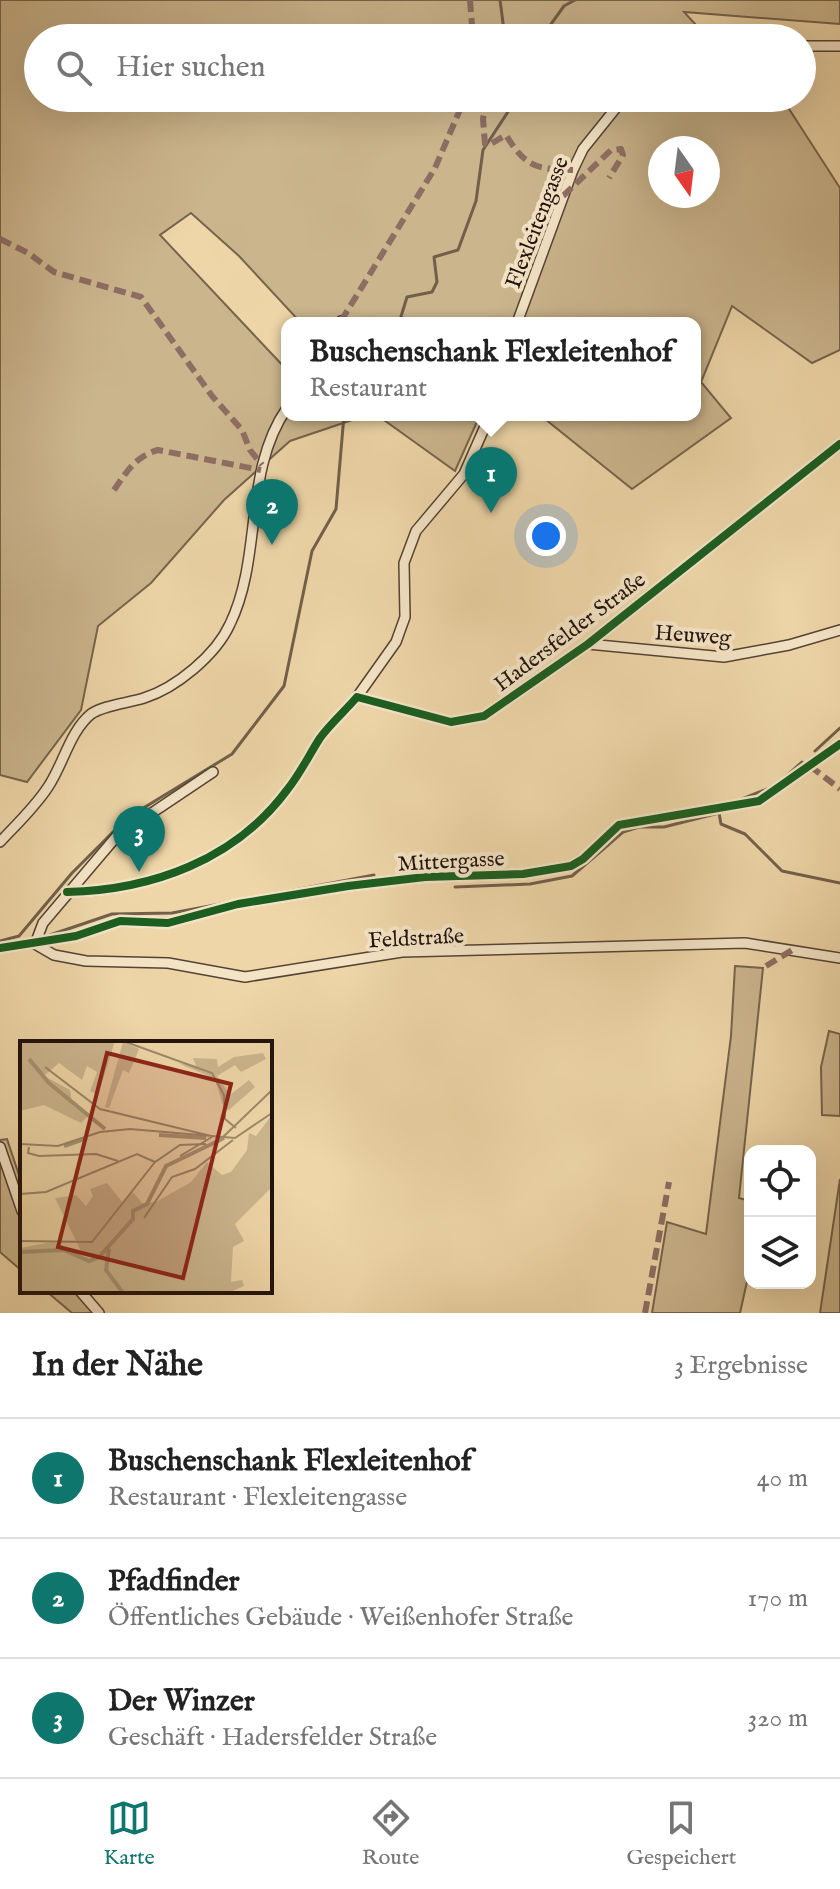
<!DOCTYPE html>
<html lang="de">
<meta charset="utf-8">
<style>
:root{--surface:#fff;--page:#f2f2f2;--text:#222;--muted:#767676;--line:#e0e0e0;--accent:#0f766e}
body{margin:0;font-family:"IM FELL English",serif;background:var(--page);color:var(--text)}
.controls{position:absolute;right:24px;bottom:24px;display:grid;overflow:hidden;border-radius:16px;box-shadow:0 8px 32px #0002}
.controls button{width:72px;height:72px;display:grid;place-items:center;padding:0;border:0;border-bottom:2px solid var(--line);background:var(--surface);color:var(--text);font:40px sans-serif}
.compass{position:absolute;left:648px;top:136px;width:72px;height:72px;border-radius:50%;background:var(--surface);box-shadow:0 8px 32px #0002;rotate:166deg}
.you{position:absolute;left:546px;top:536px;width:28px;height:28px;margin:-20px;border:6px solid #fff;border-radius:50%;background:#1a73e8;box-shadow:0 0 0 12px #1a73e833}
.badge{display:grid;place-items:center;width:52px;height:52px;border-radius:50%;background:var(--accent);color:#fff;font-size:26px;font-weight:700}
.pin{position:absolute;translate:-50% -66px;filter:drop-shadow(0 2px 4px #0008)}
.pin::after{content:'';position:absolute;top:42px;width:28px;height:24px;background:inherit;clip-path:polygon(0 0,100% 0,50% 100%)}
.popup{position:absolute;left:281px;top:317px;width:420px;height:104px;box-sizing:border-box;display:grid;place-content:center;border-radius:16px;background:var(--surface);filter:drop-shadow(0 2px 6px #0005);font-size:26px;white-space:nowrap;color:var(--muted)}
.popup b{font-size:30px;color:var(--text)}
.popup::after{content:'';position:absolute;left:50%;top:100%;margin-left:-16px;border:16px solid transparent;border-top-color:var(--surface)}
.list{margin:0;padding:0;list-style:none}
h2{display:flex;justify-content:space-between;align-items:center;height:104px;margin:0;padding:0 32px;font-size:34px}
h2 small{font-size:26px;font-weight:400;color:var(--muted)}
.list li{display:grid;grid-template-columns:52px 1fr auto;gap:24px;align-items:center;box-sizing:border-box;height:120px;padding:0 32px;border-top:2px solid var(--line)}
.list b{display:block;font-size:30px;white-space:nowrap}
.list p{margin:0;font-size:26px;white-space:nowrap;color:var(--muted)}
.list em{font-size:26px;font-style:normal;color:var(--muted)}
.icon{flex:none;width:44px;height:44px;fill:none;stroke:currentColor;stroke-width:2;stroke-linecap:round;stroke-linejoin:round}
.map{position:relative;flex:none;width:840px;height:1313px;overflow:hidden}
.search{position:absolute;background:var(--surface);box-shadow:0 8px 32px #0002;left:24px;right:24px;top:24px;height:88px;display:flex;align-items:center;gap:20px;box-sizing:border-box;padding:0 28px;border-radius:44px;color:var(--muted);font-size:30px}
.sheet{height:464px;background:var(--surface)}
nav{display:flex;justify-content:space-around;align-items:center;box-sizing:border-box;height:112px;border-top:2px solid var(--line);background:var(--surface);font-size:22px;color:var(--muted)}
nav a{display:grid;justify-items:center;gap:4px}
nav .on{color:var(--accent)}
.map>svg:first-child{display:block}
</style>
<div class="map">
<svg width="840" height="1313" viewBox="0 0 840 1313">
<rect width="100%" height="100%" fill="#eed6a8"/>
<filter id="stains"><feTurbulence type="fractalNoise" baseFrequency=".0025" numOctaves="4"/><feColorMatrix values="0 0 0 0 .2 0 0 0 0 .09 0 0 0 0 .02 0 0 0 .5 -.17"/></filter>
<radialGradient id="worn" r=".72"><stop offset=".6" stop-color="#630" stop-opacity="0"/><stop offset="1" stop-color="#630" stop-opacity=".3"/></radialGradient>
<g fill="#cbb58d" stroke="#76644c" stroke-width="2" fill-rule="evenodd">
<path d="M0,0h840v24l-156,-12 24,26h-670v60h744l58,90v162l-28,13 -80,-57 -31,76 30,36 -99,71 -92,-74h155v-92h-394l-62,-67 -48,-43 -31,22 127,135v45h80l-77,26 -66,59 -73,83 -53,43 -17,84 -54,72 -27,-7zM660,148h48v48h-48z"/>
<polygon points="377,415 480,415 455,471"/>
<polygon points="735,966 763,968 739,1198 750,1201 750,1268 740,1313 652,1313 667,1222 706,1234 731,1036"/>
<polygon points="829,1031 840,1034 840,1116 822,1115 821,1067"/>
<polygon points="7,1139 22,1184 22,1271 0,1252 0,1140"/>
<polygon points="840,1179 840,1313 820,1313"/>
<polygon points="46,1291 87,1291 104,1313 72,1313"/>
</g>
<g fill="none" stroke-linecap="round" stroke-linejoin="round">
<g stroke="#725f4a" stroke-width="3">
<polyline points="500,0 505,38"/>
<polyline points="541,38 564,6 575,0"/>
<polyline points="399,323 407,297 432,292 437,282 434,257 458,250 476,201 483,150 517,98"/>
<polyline points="815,751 840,728"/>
<polyline points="784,778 802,762"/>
<polyline points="742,799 772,787"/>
<polyline points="455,887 530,884 572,876 623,832 639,827 664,827 719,813 721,824 745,834 782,871 840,883"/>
<polyline points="50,935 112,914 172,913 374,875"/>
<polyline points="0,941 19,936 72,873 127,818 232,754 284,686 312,551 336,509 344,415"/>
</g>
<defs>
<g id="minor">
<polyline points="802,46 840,46"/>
<polyline points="340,323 341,321"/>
<polyline points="517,323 573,170 583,149 624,98"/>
<polyline points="588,644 724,657 789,645 840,630"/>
<polyline points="357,697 396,642 405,617 404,563 416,531 464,474 490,415"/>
<path d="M0,842c16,-17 35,-35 48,-55 15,-22 22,-56 43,-73 13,-9 38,-11 53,-16 32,-10 72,-43 86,-74 33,-68 13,-153 57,-216"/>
<path d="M67,892c85,-2 168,-32 220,-102 13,-16 22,-35 33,-52 10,-14 25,-27 37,-41l94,25 33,-6 104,-72 252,-200"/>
<polyline points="35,944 54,955 86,961 168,963 245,977 402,952 745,943 840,958"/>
<polyline points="35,944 43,923 116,837 213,772"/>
<polyline points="0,948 76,936 120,921 168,923 238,904 348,886 425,877 523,874 571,866 583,859 619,825 759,801 840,744"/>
<polyline points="0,1147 22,1211"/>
<polyline points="80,1291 99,1313"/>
</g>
</defs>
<use href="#minor" stroke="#544333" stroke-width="12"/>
<use href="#minor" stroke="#f4e4c6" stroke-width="9"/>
<g stroke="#8d6e63" stroke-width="6" stroke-dasharray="12 6" stroke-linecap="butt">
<polyline points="470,0 473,38"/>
<path d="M487,98l-4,21 2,25 4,1 17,-10c20,33 31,34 67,35"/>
<polyline points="563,196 611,150 621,149 623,155 609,178"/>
<polyline points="0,239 28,253 54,272 141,297 212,396 242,430 250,450 262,465"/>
<polyline points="341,321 435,168 465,98"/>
<path d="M114,490c13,-19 22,-34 44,-40l103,20"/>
<polyline points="810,766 840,789"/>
<polyline points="766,966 794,949"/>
<polyline points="645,1313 669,1182"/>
</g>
<defs>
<g id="cycleway">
<path d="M67,892c85,-2 168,-32 220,-102 13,-16 22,-35 33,-52 10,-14 25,-27 37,-41l94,25 33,-6 104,-72 252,-200"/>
<polyline points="0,948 76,936 120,921 168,923 238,904 348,886 425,877 523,874 571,866 583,859 619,825 759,801 840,744"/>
</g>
</defs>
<use href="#cycleway" stroke="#f4e4c6" stroke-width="13"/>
<use href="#cycleway" stroke="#1b5e20" stroke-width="8"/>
</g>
<g text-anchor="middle" stroke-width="8" stroke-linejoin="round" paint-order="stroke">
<g font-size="22" fill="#21120c" stroke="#f4e4c6">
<text transform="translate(536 222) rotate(-69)" y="8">Flexleitengasse</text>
<text transform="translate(569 631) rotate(-37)" y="8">Hadersfelder Straße</text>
<text transform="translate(693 634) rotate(4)" y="8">Heuweg</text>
<text transform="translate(451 860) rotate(-3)" y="8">Mittergasse</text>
<text transform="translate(416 937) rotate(-3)" y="8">Feldstraße</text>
</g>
</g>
<g transform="translate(20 1041)">
<rect width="252" height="252" fill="#eed6a8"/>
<path d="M0,0h95l-17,54 -8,-4 7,-19 -10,-6 -5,14 -23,-17 -15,13 26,14 2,12 17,13 -8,8 -37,-18 -24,6zM103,1l16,7 -10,24 -6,-3 -14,38 -4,-1zM243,12l3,6 -25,13 -6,-7 -18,11 13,19 19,-15 6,7 -26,23 -5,-1 -9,-30 -37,-16 18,3 -3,-8 24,1 1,8 16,-10zM252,74l-2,74 -35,35 9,17 -11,6 -2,35 11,-2 2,6 -16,7h-208v-45l32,-6 29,9 -26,-53 21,-3 10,11 7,-10 -3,-7 17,-6 16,20 10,-11 9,11 14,-1 35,-20 16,-20 15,13 9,-3 16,-22 2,-17 7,3z" fill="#cbb58d"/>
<path fill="none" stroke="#a89373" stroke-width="4" d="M9,18l20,24 56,46M139,94l47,3M44,105l23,-8M89,208l-3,21 17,23M0,211l44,-2 25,11 10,-4 34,-38v-8l14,-7 19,-38 58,-28"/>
<path fill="none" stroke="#9c886a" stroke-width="2" d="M103,0l89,32 12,22 1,24 11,9M25,26l55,42 111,27M203,96l49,-47M0,103l38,2 42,-14 30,-3 105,9 37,-25M9,106l-1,6 11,3 57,-2 22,7M160,115l32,-19M0,153l26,-2 91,-38 18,8 25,-17 26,-1M124,177l28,-41 23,-8 38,-29M0,200l72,1 63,-80"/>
<path fill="#8f2418" fill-opacity="0.15" stroke="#8f2418" stroke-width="4" d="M87,12l124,31 -48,194 -125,-31z"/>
<rect width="252" height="252" fill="none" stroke="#21120c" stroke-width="4"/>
</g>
<rect width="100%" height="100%" filter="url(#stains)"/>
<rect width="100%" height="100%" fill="url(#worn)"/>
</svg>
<div class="controls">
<button><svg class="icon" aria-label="locate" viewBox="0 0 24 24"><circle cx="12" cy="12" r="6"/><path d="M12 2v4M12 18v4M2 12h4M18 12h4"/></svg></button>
<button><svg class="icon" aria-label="layers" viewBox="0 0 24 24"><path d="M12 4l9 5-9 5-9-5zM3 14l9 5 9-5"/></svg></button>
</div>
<svg class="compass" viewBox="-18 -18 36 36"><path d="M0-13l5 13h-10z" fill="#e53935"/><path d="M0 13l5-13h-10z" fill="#767676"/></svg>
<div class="you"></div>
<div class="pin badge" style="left:491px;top:513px">1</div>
<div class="popup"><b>Buschenschank Flexleitenhof</b>Restaurant</div>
<div class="pin badge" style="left:272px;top:545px">2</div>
<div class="pin badge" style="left:139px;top:872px">3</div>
<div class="search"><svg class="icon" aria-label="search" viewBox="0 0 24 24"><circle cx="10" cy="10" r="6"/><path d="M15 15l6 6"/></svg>Hier suchen</div>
</div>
<section class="sheet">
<h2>In der Nähe<small>3 Ergebnisse</small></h2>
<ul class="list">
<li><span class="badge">1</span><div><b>Buschenschank Flexleitenhof</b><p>Restaurant · Flexleitengasse</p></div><em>40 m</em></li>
<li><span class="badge">2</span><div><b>Pfadfinder</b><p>Öffentliches Gebäude · Weißenhofer Straße</p></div><em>170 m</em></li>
<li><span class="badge">3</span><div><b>Der Winzer</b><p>Geschäft · Hadersfelder Straße</p></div><em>320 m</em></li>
</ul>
</section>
<nav>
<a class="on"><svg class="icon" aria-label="map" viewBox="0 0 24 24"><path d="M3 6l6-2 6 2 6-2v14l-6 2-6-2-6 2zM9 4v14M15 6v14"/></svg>Karte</a>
<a><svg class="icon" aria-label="directions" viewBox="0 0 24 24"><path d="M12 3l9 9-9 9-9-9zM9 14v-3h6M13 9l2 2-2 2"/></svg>Route</a>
<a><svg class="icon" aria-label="saved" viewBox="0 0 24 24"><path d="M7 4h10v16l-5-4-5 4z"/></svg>Gespeichert</a>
</nav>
